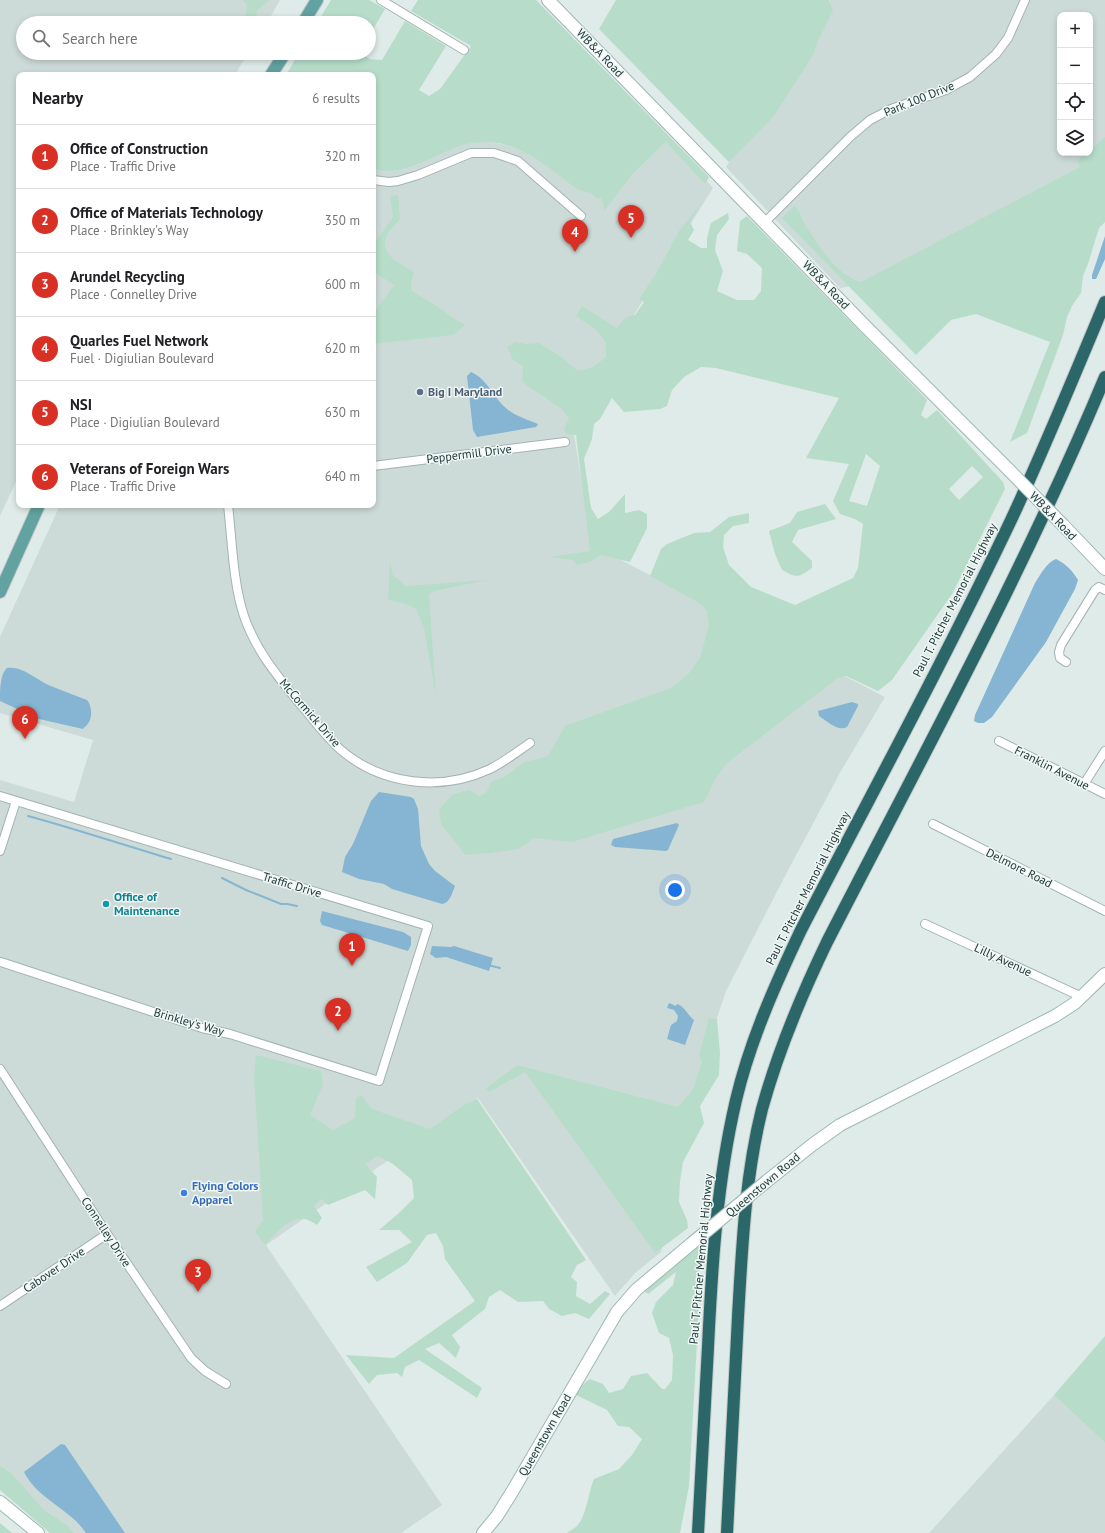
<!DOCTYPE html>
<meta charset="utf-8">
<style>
:root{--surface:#fff;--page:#f6f6f6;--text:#202124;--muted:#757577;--line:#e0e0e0;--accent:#d93025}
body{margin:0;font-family:"PT Sans",sans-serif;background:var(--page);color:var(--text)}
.controls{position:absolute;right:12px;top:12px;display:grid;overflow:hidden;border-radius:8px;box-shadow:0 2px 6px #0003}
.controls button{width:36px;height:36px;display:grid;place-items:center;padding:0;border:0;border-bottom:1px solid var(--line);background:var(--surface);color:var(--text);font:20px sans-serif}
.you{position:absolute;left:675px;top:890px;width:14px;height:14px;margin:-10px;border:3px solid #fff;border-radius:50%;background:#1a73e8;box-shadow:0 0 0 6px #1a73e833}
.badge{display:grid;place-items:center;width:26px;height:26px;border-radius:50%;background:var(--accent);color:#fff;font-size:13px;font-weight:700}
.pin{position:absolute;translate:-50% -33px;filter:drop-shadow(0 1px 2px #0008)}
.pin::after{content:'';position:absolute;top:21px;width:14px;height:12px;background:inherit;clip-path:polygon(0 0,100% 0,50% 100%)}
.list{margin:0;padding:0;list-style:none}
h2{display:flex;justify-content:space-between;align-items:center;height:52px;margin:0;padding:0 16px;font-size:17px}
h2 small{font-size:13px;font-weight:400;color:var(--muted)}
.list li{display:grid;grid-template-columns:26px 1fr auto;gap:12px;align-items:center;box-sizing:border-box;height:64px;padding:0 16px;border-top:1px solid var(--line)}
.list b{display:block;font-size:15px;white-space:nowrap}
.list p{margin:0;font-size:13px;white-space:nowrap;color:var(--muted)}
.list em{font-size:13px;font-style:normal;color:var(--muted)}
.icon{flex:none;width:22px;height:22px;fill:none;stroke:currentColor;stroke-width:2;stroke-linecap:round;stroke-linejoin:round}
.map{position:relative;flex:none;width:1105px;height:1533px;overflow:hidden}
.search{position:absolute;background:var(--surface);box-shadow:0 2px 6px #0003;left:16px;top:16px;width:360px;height:44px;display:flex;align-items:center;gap:10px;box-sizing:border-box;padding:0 14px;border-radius:22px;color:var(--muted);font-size:15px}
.panel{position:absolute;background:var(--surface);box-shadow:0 2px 6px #0003;left:16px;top:72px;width:360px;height:436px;border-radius:8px}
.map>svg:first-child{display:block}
</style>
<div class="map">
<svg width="1105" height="1533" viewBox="0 0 1105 1533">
<rect width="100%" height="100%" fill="#dfebe8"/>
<g fill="#cddbd8" fill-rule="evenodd">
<polygon points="0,0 280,0 267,23 23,23 23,53 248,53 235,75 19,75 19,475 0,516"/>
<path d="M830,0h275v209l-127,57 -138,22 -114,-121zM1060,15h30v138h-30z"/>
<polygon points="669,139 713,188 571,416 592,545 885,697 841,771 784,878 726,991 691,1096 661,1252 635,1273 615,1296 478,1098 266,1245 442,1505 401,1533 61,1533 0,1485 0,780 74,802 93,740 0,713 0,637 60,505 373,505 373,165 466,143 488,141 517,148 542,162 578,189 594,194 625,182"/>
<polygon points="1054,1395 1105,1443 1105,1533 929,1533"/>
</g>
<g fill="#b7ddca" fill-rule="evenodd">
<polygon points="243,0 269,0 257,11 256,22 255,23 241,23 246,14 247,5"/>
<polygon points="331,0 369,0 385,9 369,36 369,23 317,23"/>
<path d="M418,0h118l173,177 -4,7 -39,-42 -35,34 -27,35v-5l-3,-8 -3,1c-8,-9 -12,-5 -21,-10 -6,-4 -12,-9 -17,-13 -21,-16 -46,-34 -74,-34 -9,0 -18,1 -27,4 -23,9 -61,33 -86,22v-93h-87l13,-22h62l9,6 12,1 23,-39 41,25 -27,44 10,6 11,-7 31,-43 -60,-35z"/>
<polygon points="616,0 829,0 833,11 818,41 813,55 774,116 729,162 599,29"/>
<path d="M1105,137v85l-6,6 -11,36 -5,12 -2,17 -9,13 -5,11 -4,18 -36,98 -17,9 40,-100 -74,-28 -25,6 -35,35 -134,-137 12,-12c8,6 6,11 11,18 14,22 30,50 56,58l219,-115 -3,-6 9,-8h4v-3z"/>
<path d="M398,195l2,24c-4,5 -10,10 -13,16 -9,20 13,28 27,37l-3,11 1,8 31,19 10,8 12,7 -12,10 -80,9v-30l21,-29 -21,-14v-26l20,-28 -3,-21z"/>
<path d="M701,204l-11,18 4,8 -6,10 13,8h6v-10l4,-15 17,-10 1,6 -12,16 -2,15 8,21 -6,20 20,9h17l7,-9 1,-23 -15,-14 -10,-3 3,-30 7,-5 180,184 -6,15 5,4 11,-9 66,72 2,7 -53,105 -60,86 -14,11 -32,-15 -8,2 -112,86 -10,14 -12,24 -132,40 -38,-4 -15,11 -28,4 -26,2 -24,-31 -2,-15 14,-15 17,-4 9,6 7,-3 6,-12 11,-3 20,-15 25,-7 17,-30 108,-39 16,-14 11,-15 9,-33 -2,-14 -8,-8 -49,-27 11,-27 6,-5 27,-11 16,-1 19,-15 20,-4v10l-16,3 -9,9 -1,12 6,18 22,22 44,18 58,-27 5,-10 5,-44 -8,-5 -15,-5 -7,-13 16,-37 -43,-6 33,-60 -123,-30 -15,-1 -17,10 -12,13 -5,16 -7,3 -36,3 -12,-14 -12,21 -6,5 -2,15 -8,20 7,49 7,11 11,-7 16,-18v19l14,-3 8,4v14l-17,34 -29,-7 -11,7 -13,3 -4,-5 -24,-3 41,-6 -14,-116 -10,-1 -2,-5 5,-11 -7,-9 -40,-27 1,-16 -10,-6 -6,-13 8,-5 12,2 12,-1 21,13 18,15 15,-4 13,-10v-15l-10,-12 -20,-14 6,-10 35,22 9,-11 9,-2 9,-13 -5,-3 18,-27 22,-41zM866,454l14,12 -13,40 -18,-5zM972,466l11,11 -24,23 -10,-11z"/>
<path d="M825,504l11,15 -38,11 -6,12 20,19v7c-14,10 -15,10 -30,2l-7,-16 -6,-23 21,-8 7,-11z"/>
<polygon points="390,561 393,576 399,579 405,586 488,580 434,591 429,595 436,696 424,628 416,609 403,603 388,600"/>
<polygon points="709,1018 717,1019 720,1053 719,1075 700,1106 704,1123 683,1162 680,1181 679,1202 687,1220 688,1228 655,1253 525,1072 489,1092 486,1088 517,1065 678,1107 692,1091 702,1062 699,1055"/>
<path d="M256,1055l65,16 2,14 -13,30 23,15 22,-12 1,-20 5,-3 11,14 58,20 32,-23 15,-7 109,161 -9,5 -6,12 6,5 -1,14 14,8 15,-13 5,3 -21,25 -14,-6 -13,3 -13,-7 -6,-8 -25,1 -18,-12 -11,7 -4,12 -33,26 8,12 -4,11 -17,-15 -14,6 57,39 -5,10 -58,-38 -14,7 -3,10 -5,-4 -20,2 -8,9 -23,-29 48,3 81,-57 -30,-42 -2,-13 -7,-13 -9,2 -20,28 -30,19 -11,-15 46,-25 -13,-12h-20l21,-18 14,-14 -2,-18 -19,-16 -15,-8 -13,8 12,13 -2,22 -10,-9 -37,15 -7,-6 -7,7 8,12 -5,7c-3,-2 -8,-5 -12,-6 -17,-2 -29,15 -40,26l-10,-13 8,-12 -9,-144z"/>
<path d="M699,1246v60l-10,180 -9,47h-113c2,-2 7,-4 10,-7 10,-11 11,-33 17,-47l25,-10 13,-14 10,-16 -13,-12 -11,-1 -11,-16 -31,-15 4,-8 10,-8 13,5 6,9 14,-4 8,-13 16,-3 15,16h3l7,-9 1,-25 -4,-17 -10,-5 -7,-20 4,-11 17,-17 3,-13 -28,22 -5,-4z"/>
<polygon points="1105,1336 1105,1443 1054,1395"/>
<polygon points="0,1466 11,1473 44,1510 68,1526 74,1533 50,1533 0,1490"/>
<polygon points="0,1523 12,1533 0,1533"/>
</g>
<g fill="#85b5d2">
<polygon points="1105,236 1105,259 1096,279 1092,279 1092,275"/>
<path d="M471,372c17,7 22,26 36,37 8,7 21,11 31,15l-2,3 -59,10 -4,-7 -6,-54z"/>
<path d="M1056,559c10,5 16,11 22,21l-3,9 -29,53 -54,75 -8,6h-6l-4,-2 1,-6 60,-132c6,-9 11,-20 21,-24z"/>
<path d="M7,668c15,-3 31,13 44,18 11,5 24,9 36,14 4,4 6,16 2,22 -1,2 -4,5 -6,7l-44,-10 -39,-18c0,-10 0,-27 7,-33z"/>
<path d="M852,702l6,2v2l-11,21c-9,5 -20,-6 -28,-11l-1,-5z"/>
<path d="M379,792l32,5 3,2 4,10 3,37 8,18 6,7 20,15c-3,7 -5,17 -13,18l-50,-15 -8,-5 -25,-5 -17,-7 3,-15 8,-13 18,-43z"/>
<polygon points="677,823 679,825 668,850 666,851 615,847 611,845 613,839"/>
<polygon points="322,911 403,932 411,937 411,945 408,951 322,925 320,921"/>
<polygon points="432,946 451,947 454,946 493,958 489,971 446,957 436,958 430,954"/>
<path d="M669,1003l7,3 1,-2c6,1 11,11 17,16l-9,25 -18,-6 4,-14 6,-4 1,-5 -4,-6 -7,-2z"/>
<path d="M61,1444l4,1 60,88h-39c-3,-4 -6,-8 -10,-12 -17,-16 -41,-27 -52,-49z"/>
</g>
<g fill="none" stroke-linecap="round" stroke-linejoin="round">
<g stroke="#85b5d2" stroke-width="2">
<path d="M28,816c48,13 95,29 143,43"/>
<polyline points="222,878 246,890 281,904 287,904 297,906"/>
<polyline points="488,965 500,968"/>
</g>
<defs>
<g id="street">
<polyline points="381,0 464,50"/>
<polyline points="373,180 389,182 398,181 418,175 471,153 494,153 518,161 581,216"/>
<polyline points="765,222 850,137 870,120 891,109 946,90 970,77 996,54 1008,38 1025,0"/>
<polyline points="373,466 565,442"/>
<path d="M228,505c4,35 5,78 16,111 12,35 34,61 57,89 13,15 25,32 40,45 41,35 100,42 149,19 14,-7 27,-17 40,-26"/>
<polyline points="1066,662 1060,658 1059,652 1061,645 1095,590 1099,587 1105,590"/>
<polyline points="999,741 1105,794"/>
<polyline points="1084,784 1105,751"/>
<polyline points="0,796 428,926 379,1081 230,1034 202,1028 1,962"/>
<polyline points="933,824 1105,911"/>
<polyline points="0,851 16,801"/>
<polyline points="925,924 1082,997"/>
<polyline points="0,1069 107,1234 191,1358 205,1371 226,1384"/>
<polyline points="0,1306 107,1234"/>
</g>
<g id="secondary">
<polyline points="548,0 866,327 1009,470"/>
<polyline points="1063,525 1105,569"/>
<polyline points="767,1181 812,1145 840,1125 1055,1016 1075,1003 1105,974"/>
<polyline points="0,1502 38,1533"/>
<polyline points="483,1533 497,1516 512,1492 617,1312 636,1290 691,1244"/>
</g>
<g id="primary">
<polyline points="303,23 317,0"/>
<polyline points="271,75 285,53"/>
<polyline points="0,592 39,505"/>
</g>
<g id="highway">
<path d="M698,1533c3,-62 7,-124 10,-186 4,-83 9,-166 28,-247 14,-59 39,-115 65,-170 71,-137 145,-273 211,-412 33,-71 63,-144 93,-216"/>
<path d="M727,1533c4,-72 8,-144 11,-216 4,-69 7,-140 24,-208 16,-58 39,-113 65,-167 96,-187 197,-371 278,-565"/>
</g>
</defs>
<use href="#street" stroke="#a2b3b0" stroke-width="10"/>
<use href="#secondary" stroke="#9eb7b3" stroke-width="14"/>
<use href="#primary" stroke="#c1c8c8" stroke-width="14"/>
<use href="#highway" stroke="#c1c8c8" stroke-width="14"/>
<use href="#street" stroke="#fff" stroke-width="8"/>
<use href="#secondary" stroke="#fff" stroke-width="12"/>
<use href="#primary" stroke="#62a2a0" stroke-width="12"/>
<use href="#highway" stroke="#2b6768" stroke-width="12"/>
<defs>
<g id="secondary-bridge">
<polyline points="1009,470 1063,525"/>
<polyline points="691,1244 767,1181"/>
</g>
</defs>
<use href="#secondary-bridge" stroke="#9eb7b3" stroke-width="14" stroke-linecap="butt"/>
<use href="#secondary-bridge" stroke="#fff" stroke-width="12"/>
</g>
<circle fill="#5c6f8a" stroke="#f0f7f5" stroke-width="1.5" cx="420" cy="392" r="4"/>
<circle fill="#0f9aa8" stroke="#f0f7f5" stroke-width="1.5" cx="106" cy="904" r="4"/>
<circle fill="#3f7fe0" stroke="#f0f7f5" stroke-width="1.5" cx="184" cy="1193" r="4"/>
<g text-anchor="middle" stroke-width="3" stroke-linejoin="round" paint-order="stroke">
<g font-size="12" fill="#203b3a" stroke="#f0f7f5">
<text transform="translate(600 53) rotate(46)" y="4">WB&amp;A Road</text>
<text transform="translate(919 99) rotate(-22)" y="4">Park 100 Drive</text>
<text transform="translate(826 285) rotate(46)" y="4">WB&amp;A Road</text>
<text transform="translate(469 454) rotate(-7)" y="4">Peppermill Drive</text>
<text transform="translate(1053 516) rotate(46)" y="4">WB&amp;A Road</text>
<text transform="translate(955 600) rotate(-63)" y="4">Paul T. Pitcher Memorial Highway</text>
<text transform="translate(310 713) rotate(49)" y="4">McCormick Drive</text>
<text transform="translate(1052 768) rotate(27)" y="4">Franklin Avenue</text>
<text transform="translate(1019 868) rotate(27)" y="4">Delmore Road</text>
<text transform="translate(292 885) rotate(17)" y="4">Traffic Drive</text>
<text transform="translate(808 888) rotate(-63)" y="4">Paul T. Pitcher Memorial Highway</text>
<text transform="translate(1003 960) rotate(25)" y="4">Lilly Avenue</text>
<text transform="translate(189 1022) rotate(16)" y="4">Brinkley's Way</text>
<text transform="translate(763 1185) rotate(-40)" y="4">Queenstown Road</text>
<text transform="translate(106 1232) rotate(57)" y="4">Connelley Drive</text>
<text transform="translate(701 1259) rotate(-85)" y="4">Paul T. Pitcher Memorial Highway</text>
<text transform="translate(54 1270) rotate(-34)" y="4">Cabover Drive</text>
<text transform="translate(545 1435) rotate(-60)" y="4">Queenstown Road</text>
</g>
<g font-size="12" font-weight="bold" fill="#4e5e75" stroke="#f0f7f5" text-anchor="start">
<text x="428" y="396">Big I Maryland</text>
</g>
<g font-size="12" font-weight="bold" fill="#0d838f" stroke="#f0f7f5" text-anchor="start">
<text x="114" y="901">Office of<tspan x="114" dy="14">Maintenance</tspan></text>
</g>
<g font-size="12" font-weight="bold" fill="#366cbe" stroke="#f0f7f5" text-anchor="start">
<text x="192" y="1190">Flying Colors<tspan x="192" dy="14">Apparel</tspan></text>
</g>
</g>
</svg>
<div class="controls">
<button>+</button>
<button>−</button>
<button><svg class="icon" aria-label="locate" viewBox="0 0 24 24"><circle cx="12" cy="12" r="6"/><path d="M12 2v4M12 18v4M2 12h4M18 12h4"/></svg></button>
<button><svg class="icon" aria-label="layers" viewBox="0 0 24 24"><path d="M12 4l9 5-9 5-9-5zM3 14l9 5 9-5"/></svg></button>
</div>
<div class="you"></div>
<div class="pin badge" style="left:352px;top:966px">1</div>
<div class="pin badge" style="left:338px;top:1031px">2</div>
<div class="pin badge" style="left:198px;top:1292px">3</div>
<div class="pin badge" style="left:575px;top:252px">4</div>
<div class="pin badge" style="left:631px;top:238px">5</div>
<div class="pin badge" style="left:25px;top:739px">6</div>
<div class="search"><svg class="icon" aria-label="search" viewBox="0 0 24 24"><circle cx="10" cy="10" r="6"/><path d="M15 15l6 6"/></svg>Search here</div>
<section class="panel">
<h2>Nearby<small>6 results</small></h2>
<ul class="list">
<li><span class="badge">1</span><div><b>Office of Construction</b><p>Place · Traffic Drive</p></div><em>320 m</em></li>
<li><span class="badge">2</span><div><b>Office of Materials Technology</b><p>Place · Brinkley's Way</p></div><em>350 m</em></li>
<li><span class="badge">3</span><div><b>Arundel Recycling</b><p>Place · Connelley Drive</p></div><em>600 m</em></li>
<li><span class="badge">4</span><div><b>Quarles Fuel Network</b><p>Fuel · Digiulian Boulevard</p></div><em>620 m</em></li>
<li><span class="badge">5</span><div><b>NSI</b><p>Place · Digiulian Boulevard</p></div><em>630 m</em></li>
<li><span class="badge">6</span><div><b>Veterans of Foreign Wars</b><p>Place · Traffic Drive</p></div><em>640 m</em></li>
</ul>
</section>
</div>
